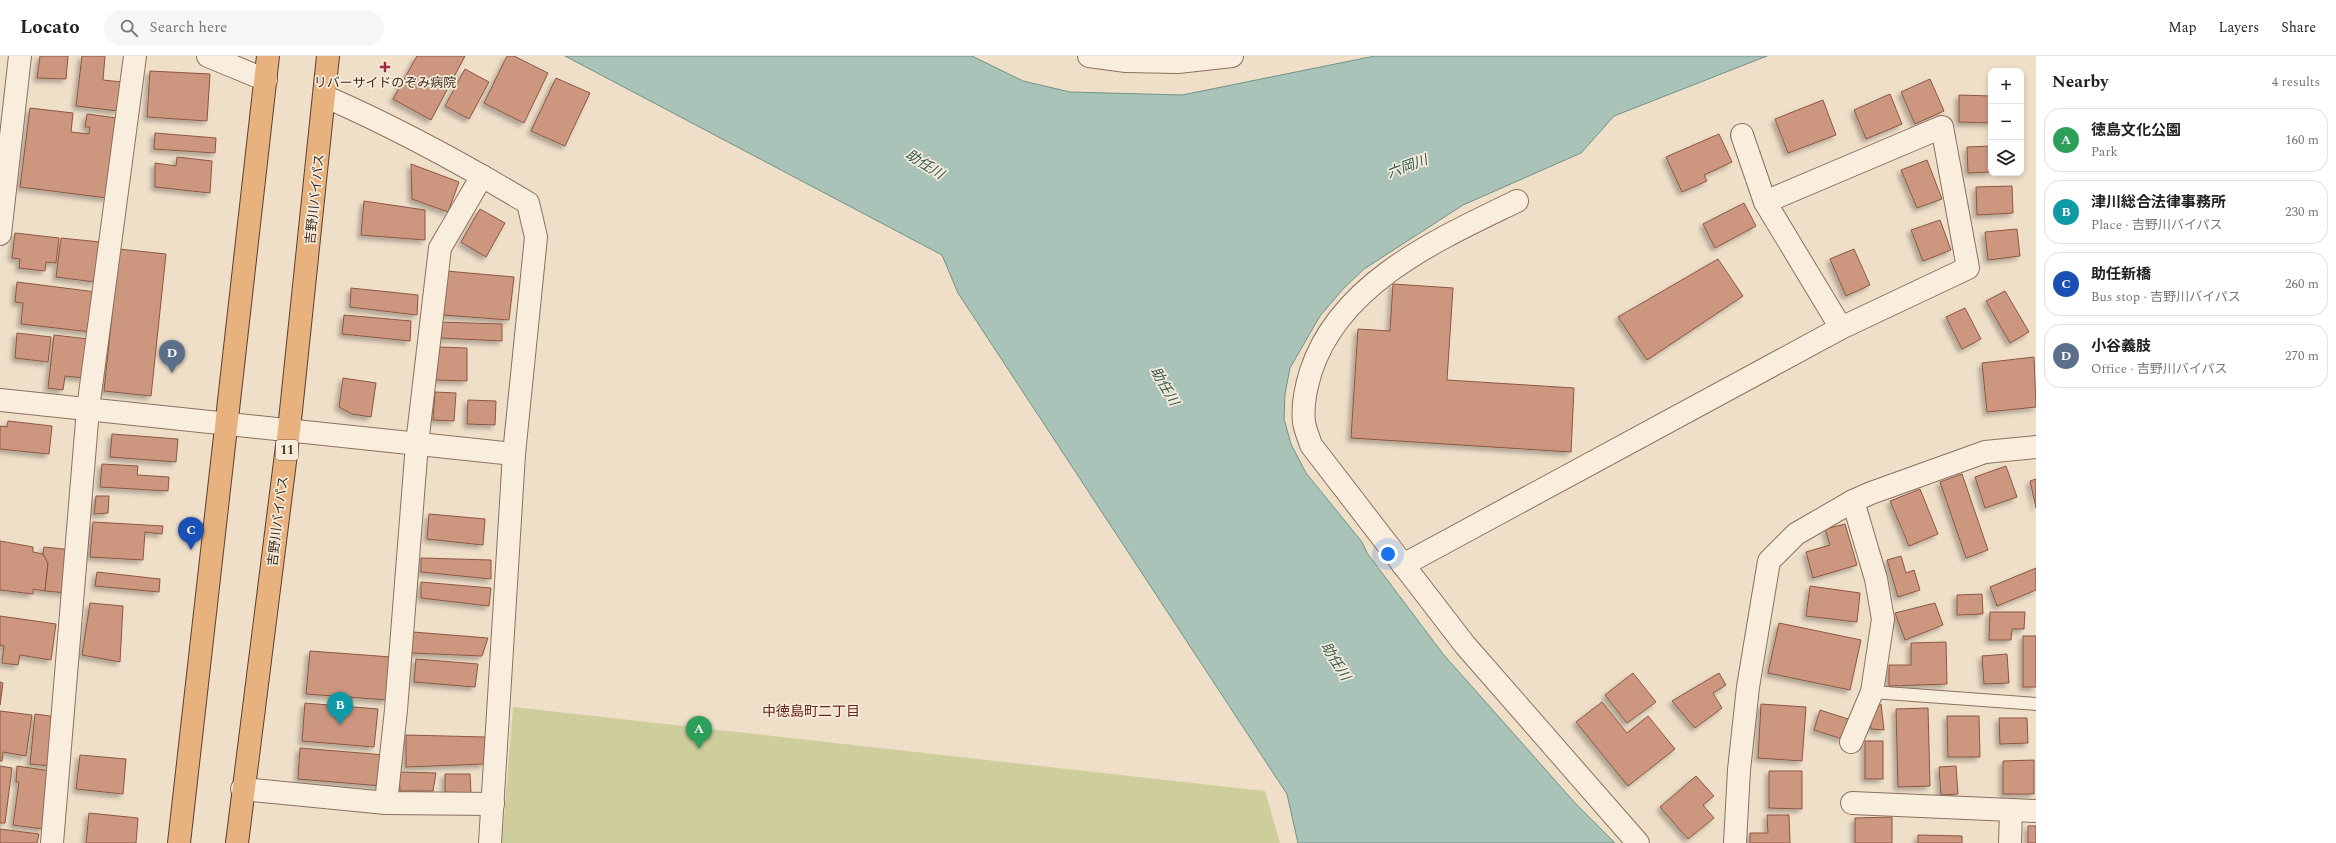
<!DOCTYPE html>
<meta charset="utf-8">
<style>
:root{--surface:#fff;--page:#f6f6f6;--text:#222;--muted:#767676;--line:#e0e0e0;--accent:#ea580c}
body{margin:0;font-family:Spectral,"Noto Sans JP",serif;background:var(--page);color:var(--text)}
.controls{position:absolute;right:12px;top:12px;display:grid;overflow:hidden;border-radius:8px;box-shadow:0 2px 6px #0003}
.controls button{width:36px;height:36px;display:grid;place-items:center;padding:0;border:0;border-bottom:1px solid var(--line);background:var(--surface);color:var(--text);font:20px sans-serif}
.you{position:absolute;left:1388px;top:498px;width:14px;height:14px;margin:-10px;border:3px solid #fff;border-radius:50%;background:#1a73e8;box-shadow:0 0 0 6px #1a73e833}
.badge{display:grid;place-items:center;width:26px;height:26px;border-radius:50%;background:var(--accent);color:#fff;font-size:13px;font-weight:700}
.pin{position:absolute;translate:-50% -33px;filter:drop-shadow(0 1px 2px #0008)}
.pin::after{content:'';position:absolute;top:21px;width:14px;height:12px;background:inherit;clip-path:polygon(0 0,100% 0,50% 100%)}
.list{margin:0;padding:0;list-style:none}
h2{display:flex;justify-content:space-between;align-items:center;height:52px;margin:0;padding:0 16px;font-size:17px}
h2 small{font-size:13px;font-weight:400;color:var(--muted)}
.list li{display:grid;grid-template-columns:26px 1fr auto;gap:12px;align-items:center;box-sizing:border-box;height:64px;margin:0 8px 8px;padding:0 8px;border:1px solid var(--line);border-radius:16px}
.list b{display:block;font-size:15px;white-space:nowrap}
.list p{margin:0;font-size:13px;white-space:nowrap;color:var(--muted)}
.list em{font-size:13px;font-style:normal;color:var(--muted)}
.icon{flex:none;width:22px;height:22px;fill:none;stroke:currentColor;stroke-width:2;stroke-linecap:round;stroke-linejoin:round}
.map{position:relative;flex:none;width:2036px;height:787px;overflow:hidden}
header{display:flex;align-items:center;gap:24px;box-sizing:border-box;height:56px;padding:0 20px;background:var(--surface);border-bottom:1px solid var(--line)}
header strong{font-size:19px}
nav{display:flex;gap:22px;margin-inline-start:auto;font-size:14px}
.search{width:280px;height:36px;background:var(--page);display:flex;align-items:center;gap:10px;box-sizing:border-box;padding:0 14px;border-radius:22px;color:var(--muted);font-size:15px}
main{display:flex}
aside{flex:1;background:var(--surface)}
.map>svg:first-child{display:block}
</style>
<header>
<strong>Locato</strong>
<div class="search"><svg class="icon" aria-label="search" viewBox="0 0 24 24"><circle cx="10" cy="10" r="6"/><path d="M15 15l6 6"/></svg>Search here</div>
<nav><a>Map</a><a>Layers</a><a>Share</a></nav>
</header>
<main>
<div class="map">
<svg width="2036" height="787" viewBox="0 0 2036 787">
<defs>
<filter id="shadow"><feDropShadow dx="-3.5" dy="3.5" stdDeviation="2" flood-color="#0004"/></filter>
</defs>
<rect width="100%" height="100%" fill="#efdfc9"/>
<polygon fill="#cece9c" points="513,651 1265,735 1280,787 502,787"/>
<polygon fill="#aac3b9" stroke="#709285" points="565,0 972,0 1023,25 1070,36 1182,39 1375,0 1767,0 1614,60 1581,97 1463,149 1364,213 1343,233 1320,260 1290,312 1285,338 1284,363 1291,388 1306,417 1362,486 1367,497 1443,598 1576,748 1615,787 1298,787 1287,738 958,237 942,199"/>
<g fill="#cd967f" stroke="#8b5743" filter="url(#shadow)">
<polygon points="40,0 68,0 66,23 37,22"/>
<polygon points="82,0 105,0 103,24 122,26 118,55 76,50"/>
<polygon points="417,0 465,0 431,64 393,43"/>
<polygon points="507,0 514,0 548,17 524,67 484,47"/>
<polygon points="465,13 489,26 469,63 445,50"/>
<polygon points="150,15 210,18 207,65 147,61"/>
<polygon points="556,22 590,37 565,90 531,75"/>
<polygon points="1930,23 1944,55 1915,68 1901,36"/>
<polygon points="1890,38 1902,68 1866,83 1854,54"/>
<polygon points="1959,39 1991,40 1991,67 1959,66"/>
<polygon points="1823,44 1836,79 1788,97 1775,63"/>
<polygon points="30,52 73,57 71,76 89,78 90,71 85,71 87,58 117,62 107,142 20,131"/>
<polygon points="155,77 216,82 215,97 154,93"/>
<polygon points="1719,78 1732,106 1704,119 1707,125 1682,136 1666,101"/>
<polygon points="1991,90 1991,116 1968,117 1967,91"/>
<polygon points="177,101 212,105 210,137 155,131 155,107 176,110"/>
<polygon points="1927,104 1942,143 1917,152 1901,114"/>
<polygon points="411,108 459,126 448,156 412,143"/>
<polygon points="2012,130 2013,157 1977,159 1976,131"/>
<polygon points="364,145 425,154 425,184 361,179"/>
<polygon points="1744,147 1756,170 1715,192 1703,168"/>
<polygon points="480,153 505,167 486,201 461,186"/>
<polygon points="1940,164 1951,194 1923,205 1911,174"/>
<polygon points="2017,173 2020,200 1988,204 1985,176"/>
<polygon points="15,177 59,182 56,207 46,206 45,215 19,212 20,203 12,202"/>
<polygon points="61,182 100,186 95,226 56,221"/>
<polygon points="119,193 166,198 151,340 104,335"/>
<polygon points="1854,193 1870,229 1846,240 1830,203"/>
<polygon points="1718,203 1743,240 1647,304 1618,261"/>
<polygon points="446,215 514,221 509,264 443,259"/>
<polygon points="17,226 96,236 91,276 21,268 23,247 15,246"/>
<polygon points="1393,228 1453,232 1447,324 1574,332 1571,396 1351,382 1358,273 1390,275"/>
<polygon points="351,232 418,239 417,259 350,251"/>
<polygon points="2005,235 2029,276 2010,287 1986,245"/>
<polygon points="1965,252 1981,283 1962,293 1946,261"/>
<polygon points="344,259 411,265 410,285 342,278"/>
<polygon points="439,266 502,268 502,285 441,282"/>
<polygon points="17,277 51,281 48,306 15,302"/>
<polygon points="54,279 88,283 84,322 65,320 63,334 48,332"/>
<polygon points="439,291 467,292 467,325 436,324"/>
<polygon points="2034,301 2036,351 1987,356 1982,307"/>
<polygon points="343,322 376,327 371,361 352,358 339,351"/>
<polygon points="435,336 456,337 454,365 433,364"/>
<polygon points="468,344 496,345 495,369 467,368"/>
<polygon points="8,365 52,370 49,398 0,393 0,370 7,371"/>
<polygon points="112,378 178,383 176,406 110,401"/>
<polygon points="102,408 138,410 137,419 169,421 168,435 100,431"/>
<polygon points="2006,410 2017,441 1985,452 1975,421"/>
<polygon points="1962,418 1988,494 1966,502 1940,426"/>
<polygon points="2036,423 2036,452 2030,425"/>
<polygon points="1920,433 1938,478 1909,490 1890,445"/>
<polygon points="96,440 109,440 108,457 94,458"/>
<polygon points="429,458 485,463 483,489 427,483"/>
<polygon points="93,466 163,470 162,478 145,476 143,504 90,501"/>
<polygon points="1845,468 1857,509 1813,522 1806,496 1830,489 1825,473"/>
<polygon points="0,485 33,491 33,496 43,498 48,507 45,535 33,533 33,538 0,534"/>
<polygon points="44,491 73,494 68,537 45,535 48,507 43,498"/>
<polygon points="1901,500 1906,517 1914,514 1920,534 1898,541 1887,504"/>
<polygon points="421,502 491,504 491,523 421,516"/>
<polygon points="2036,512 2036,534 1997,550 1990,531"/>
<polygon points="97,516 160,523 159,536 95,530"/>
<polygon points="421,526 491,532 489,550 421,542"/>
<polygon points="1810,530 1860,537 1857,566 1806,560"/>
<polygon points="1982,538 1983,558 1957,559 1957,539"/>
<polygon points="90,547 123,550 120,606 82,599"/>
<polygon points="1935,547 1943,569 1905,584 1895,557"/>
<polygon points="1990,556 2025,556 2024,573 2012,573 2011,584 1989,584"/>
<polygon points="0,560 56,568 51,604 20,599 18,609 2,607 4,590 0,589"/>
<polygon points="1779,567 1861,584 1850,634 1768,617"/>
<polygon points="413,576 488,582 482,600 411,597"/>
<rect x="2023" y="580" width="13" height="51"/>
<polygon points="1946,586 1947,628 1889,630 1889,609 1911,609 1911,587"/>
<polygon points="310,595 391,601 388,644 306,638"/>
<polygon points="2007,598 2009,627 1984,628 1982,600"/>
<polygon points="416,603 478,608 475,631 414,626"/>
<polygon points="1633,617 1656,646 1627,667 1605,639"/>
<polygon points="1719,617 1726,629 1713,637 1722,652 1695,672 1672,645"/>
<polygon points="0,626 3,627 0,649"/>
<polygon points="1602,646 1627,677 1648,660 1675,693 1628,730 1576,666"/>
<polygon points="305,647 378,653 374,691 302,685"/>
<polygon points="1761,648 1806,651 1802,705 1758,702"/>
<polygon points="1881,648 1884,674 1871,673 1870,660"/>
<polygon points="1928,652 1930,730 1898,731 1896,653"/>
<polygon points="1820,654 1848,663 1842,683 1814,674"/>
<polygon points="0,655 32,659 26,700 3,696 2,705 0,705"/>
<polygon points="35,658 57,661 51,710 30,708"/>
<polygon points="1947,660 1979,660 1980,701 1948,701"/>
<polygon points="1999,662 2027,662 2028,687 2000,688"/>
<polygon points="406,679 485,681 484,708 406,711"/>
<rect x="1865" y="685" width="18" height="38"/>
<polygon points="300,692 385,699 382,730 298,723"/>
<polygon points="80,699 126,703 123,738 76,733"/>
<polygon points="2034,704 2034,738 2003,738 2003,705"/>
<polygon points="0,710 12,712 5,767 0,767"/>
<polygon points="17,710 51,715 43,773 13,769 19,726 16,726"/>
<polygon points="1956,710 1958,738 1941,739 1939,711"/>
<polygon points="1769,715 1802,715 1802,753 1769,752"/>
<polygon points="399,716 436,717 433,735 400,735"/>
<polygon points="445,718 470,718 471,737 445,736"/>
<polygon points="1696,720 1714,740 1703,749 1714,762 1688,783 1660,751"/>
<polygon points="89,757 138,762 136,787 86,787"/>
<polygon points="1767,759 1789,759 1790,787 1750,787 1750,777 1768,777"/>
<polygon points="1892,761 1892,787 1855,787 1855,762"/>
<rect x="2028" y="770" width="8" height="17"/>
<polygon points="0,773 39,778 37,787 0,787"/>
<polygon points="1918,779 1962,780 1962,787 1918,787"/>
</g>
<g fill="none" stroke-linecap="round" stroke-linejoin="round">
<defs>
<polyline id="service" points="1872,636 2036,648"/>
<g id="minor">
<polyline points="208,0 266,24"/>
<path d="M324,40c71,31 139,68 204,107l8,34 -22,217 -24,389"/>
<polyline points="1742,79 1765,146"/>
<path d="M1517,145c-78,38 -177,81 -206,170 -5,16 -9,34 -7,51 1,8 5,16 7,23l154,200 173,198"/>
<polyline points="0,178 20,0"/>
<polyline points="0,344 514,398"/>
<polyline points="1403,509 1841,272 1968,212 1942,71 1765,146 1841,272"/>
<polyline points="1851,686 1872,636 1883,563 1876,523 1853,445"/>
<polyline points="242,733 386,747 493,748"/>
<polyline points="386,747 396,654 417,388 440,192 482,120"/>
<polyline points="1852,747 2036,755"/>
<polyline points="52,787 88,353 135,0"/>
<polyline points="1735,787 1739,714 1748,631 1769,505 1796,478 1853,445 1871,437 1985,396 2036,391"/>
<polyline points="2010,787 2011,754"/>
</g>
<polyline id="tertiary" points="1089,0 1126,5 1178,6 1232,0"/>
<g id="trunk">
<polyline points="179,787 268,0"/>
<polyline points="237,787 289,374 328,0"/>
</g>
</defs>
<use href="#service" stroke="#8c705d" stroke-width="14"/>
<use href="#minor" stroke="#8c705d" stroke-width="24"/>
<use href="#tertiary" stroke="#8c705d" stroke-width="24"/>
<use href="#trunk" stroke="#5a3f31" stroke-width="24"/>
<use href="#service" stroke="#f9eddd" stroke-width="12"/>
<use href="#minor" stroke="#f9eddd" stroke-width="22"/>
<use href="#tertiary" stroke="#f9eddd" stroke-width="22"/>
<use href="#trunk" stroke="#e7b27e" stroke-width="22"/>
</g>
<path fill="#9b2d3b" stroke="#f6ead9" stroke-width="1.5" d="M383 5h4v4h4v4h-4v4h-4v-4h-4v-4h4z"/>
<g text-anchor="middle" stroke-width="3.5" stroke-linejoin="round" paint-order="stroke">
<rect fill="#f6ead9" stroke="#746458" stroke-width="1" x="276" y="384" width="22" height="20" rx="3"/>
<g font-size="12" font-weight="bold" fill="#3c2b21">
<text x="287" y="398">11</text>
</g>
<g font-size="13" fill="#3c2b21" stroke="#f6ead9">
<text x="385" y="31">リバーサイドのぞみ病院</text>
</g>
<g font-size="13" fill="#3c2b21" stroke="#f6ead9">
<text transform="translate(314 143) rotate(-84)" y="5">吉野川バイパス</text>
<text transform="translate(277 465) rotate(-83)" y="5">吉野川バイパス</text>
</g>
<g font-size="14" font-style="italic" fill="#305c54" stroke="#f6ead9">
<text transform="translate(925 108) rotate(32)" y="5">助任川</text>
<text transform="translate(1407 110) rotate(-20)" y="5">六岡川</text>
<text transform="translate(1165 330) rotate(60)" y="5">助任川</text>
<text transform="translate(1336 605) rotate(58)" y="5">助任川</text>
</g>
<g font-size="14" fill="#692620" stroke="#f6ead9">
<text x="811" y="660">中徳島町二丁目</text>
</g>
</g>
</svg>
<div class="controls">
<button>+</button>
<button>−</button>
<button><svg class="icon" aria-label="layers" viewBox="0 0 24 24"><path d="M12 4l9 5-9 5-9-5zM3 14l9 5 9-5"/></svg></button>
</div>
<div class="you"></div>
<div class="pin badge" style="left:699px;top:693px;background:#2e9e5b">A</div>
<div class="pin badge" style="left:340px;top:669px;background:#0f9aa8">B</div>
<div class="pin badge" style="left:191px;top:494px;background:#1a4fb4">C</div>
<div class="pin badge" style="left:172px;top:317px;background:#5c6f8a">D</div>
</div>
<aside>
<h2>Nearby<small>4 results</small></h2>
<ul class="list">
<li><span class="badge" style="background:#2e9e5b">A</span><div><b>徳島文化公園</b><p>Park</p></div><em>160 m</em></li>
<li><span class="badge" style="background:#0f9aa8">B</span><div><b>津川総合法律事務所</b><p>Place · 吉野川バイパス</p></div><em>230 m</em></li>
<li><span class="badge" style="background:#1a4fb4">C</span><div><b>助任新橋</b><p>Bus stop · 吉野川バイパス</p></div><em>260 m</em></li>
<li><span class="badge" style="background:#5c6f8a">D</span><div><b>小谷義肢</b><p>Office · 吉野川バイパス</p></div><em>270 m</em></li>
</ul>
</aside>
</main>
